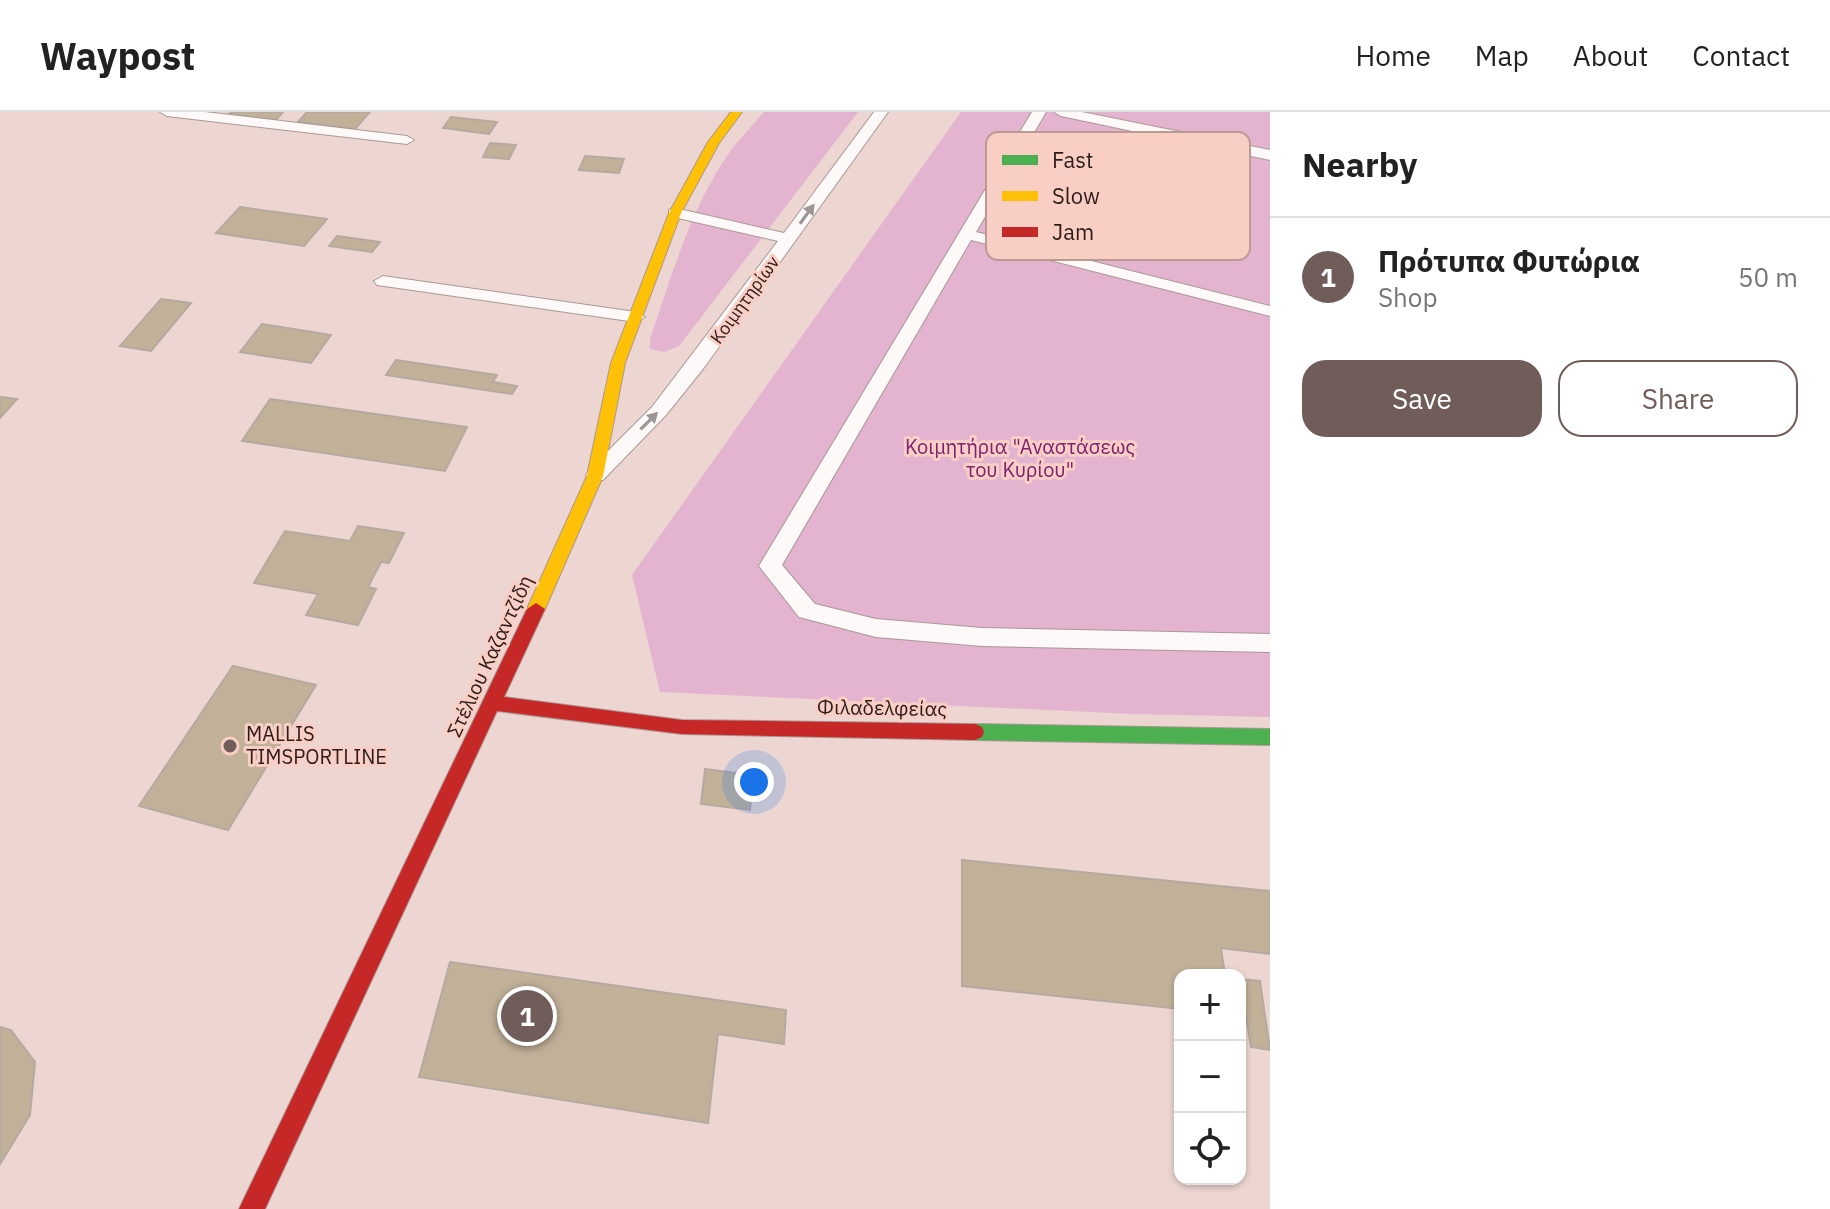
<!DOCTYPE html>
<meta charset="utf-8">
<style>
:root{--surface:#fff;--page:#f2f2f2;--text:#222;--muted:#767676;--line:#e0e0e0;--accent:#705d59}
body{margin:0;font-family:"IBM Plex Sans",sans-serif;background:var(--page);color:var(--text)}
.controls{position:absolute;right:24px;bottom:24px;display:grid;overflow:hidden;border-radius:16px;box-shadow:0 2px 6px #0004}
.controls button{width:72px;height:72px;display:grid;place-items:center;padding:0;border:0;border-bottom:2px solid var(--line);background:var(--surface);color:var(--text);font:40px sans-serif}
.you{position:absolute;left:754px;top:670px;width:28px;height:28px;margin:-20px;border:6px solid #fff;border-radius:50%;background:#1a73e8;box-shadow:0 0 0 12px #1a73e833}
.badge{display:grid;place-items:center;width:52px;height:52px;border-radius:50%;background:var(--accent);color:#fff;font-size:26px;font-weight:700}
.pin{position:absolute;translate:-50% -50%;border:4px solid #fff;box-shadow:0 2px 8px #0006}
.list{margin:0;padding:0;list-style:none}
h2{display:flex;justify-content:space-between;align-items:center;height:104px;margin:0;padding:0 32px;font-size:34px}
h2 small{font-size:26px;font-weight:400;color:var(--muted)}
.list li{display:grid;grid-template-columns:52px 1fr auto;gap:24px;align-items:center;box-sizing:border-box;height:120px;padding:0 32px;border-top:2px solid var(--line)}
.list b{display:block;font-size:30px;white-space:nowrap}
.list p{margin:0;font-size:26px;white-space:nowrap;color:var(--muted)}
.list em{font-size:26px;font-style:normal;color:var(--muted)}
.actions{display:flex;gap:16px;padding:24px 32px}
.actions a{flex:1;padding:18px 0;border:2px solid var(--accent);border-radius:24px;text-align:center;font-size:28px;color:var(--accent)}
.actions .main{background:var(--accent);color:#fff}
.icon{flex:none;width:44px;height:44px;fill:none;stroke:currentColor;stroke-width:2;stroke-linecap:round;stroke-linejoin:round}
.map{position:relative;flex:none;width:1270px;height:1097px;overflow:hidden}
header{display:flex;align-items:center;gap:48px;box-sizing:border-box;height:112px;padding:0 40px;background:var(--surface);border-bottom:2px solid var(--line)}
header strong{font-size:38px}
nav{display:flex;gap:44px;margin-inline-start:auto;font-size:28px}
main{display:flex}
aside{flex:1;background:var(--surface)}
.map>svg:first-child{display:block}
</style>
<header>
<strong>Waypost</strong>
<nav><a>Home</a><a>Map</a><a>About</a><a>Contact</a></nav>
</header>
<main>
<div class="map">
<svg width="1270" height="1097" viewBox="0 0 1270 1097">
<rect width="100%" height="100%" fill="#edd6d1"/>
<g fill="#e3b3d0">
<path d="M764,0h94l-179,234 -15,6 -14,-3v-10c22,-64 41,-133 81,-189 10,-13 22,-25 33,-38z"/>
<polygon points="961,0 1270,0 1270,605 1133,602 660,580 632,463"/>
</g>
<g fill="#c2b199" stroke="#b5a9a0" stroke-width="2">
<polygon points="231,0 283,0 276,8 229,2"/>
<polygon points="307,0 370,0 355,17 298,10"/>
<polygon points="451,5 497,10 489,22 443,16"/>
<polygon points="490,31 516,33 509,47 483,45"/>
<polygon points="585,44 624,47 619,61 579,58"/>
<polygon points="240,95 327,107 304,134 216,121"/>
<polygon points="337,124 380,130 372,140 329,134"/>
<polygon points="161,187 191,191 151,239 120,234"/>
<polygon points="262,212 331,223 311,251 240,240"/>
<polygon points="396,248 497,263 493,270 517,274 512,282 386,263"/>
<polygon points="0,285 17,287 0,306"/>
<polygon points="270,287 467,315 445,359 242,329"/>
<polygon points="358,414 404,421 389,451 381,450 368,475 376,477 358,513 306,503 318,482 254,471 285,419 350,429"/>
<polygon points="233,554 316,573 228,718 139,694"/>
<polygon points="705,657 753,663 750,698 701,692"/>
<polygon points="962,748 1270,779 1270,842 1221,836 1225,863 1180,863 1180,897 962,874"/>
<polygon points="450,850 786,898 784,932 718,922 708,1011 419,965"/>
<polygon points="1240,867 1260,869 1270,938 1251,935"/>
<polygon points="0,915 11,918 35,950 30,1003 0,1052"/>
</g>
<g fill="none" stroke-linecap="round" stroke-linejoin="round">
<defs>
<g id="lane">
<polygon points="160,0 205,0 407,24 414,28 407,32 167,4"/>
<polygon points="874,0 888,0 703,257 666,303 603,368 589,368 586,363 589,358 652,295 778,129 669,104 669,98 675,96 784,121"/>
<polygon points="1032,0 1046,0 976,120 1270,194 1270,204 971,128 782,453 815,492 876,507 982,516 1270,522 1270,540 982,534 876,525 799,505 759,454"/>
<polygon points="1054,0 1082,0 1270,38 1270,48 1061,4"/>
<polygon points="383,164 636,200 645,205 636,210 377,173 374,169"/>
</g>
<polygon id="fast" points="975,612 1270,617 1270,633 975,628 968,625 966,620 968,615"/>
<polygon id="slow" points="731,0 742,0 719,31 681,101 625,251 603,364 545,497 542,501 530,501 527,497 587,364 611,251 669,101 708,30"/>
<polygon id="jam" points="536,491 545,497 504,585 682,608 975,612 982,615 984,620 982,625 975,628 682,622 497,599 265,1097 239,1097 527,497"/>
</defs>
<use href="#lane" stroke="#aa9895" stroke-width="2"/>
<use href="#fast" stroke="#aa9895" stroke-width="2"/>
<use href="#slow" stroke="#aa9895" stroke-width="2"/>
<use href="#jam" stroke="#aa9895" stroke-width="2"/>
<use href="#lane" fill="#fcf9f8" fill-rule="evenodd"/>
<use href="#fast" fill="#4caf50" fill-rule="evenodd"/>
<use href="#slow" fill="#ffc107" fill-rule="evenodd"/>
<use href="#jam" fill="#c62828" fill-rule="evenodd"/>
</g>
<defs><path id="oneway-solid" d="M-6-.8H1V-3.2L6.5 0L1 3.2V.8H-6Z" transform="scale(2)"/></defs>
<g fill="#9e9694">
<use href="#oneway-solid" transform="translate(807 102) rotate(-54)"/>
<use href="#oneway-solid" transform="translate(649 309) rotate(-45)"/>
</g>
<circle fill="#705d59" stroke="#f9cec5" stroke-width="3" cx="230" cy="634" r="8"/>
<g text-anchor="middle" stroke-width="6" stroke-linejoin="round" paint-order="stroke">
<g font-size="18" fill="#2c1c19" stroke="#f9cec5">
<text transform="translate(745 188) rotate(-54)" y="6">Κοιμητηρίων</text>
</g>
<g font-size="20" fill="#7d2174" stroke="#f9cec5">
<text x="1020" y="342">Κοιμητήρια "Αναστάσεως<tspan x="1020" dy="23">του Κυρίου"</tspan></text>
</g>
<g font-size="20" fill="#2c1c19" stroke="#f9cec5">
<text transform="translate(490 544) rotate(-65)" y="7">Στέλιου Καζαντζίδη</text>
<text transform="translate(882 596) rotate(1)" y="7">Φιλαδελφείας</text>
</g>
<g font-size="20" fill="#2c1c19" stroke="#f9cec5" text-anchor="start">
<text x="246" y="629">MALLIS<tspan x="246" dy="23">TIMSPORTLINE</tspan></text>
</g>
</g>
<rect x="986" y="20" width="264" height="128" rx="12" fill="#f9cec5" stroke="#bc9991" stroke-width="2"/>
<rect x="1002" y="43" width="36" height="10" fill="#4caf50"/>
<rect x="1002" y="79" width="36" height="10" fill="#ffc107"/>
<rect x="1002" y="115" width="36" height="10" fill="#c62828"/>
<g font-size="22" fill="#2c1c19">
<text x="1052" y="56">Fast</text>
<text x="1052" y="92">Slow</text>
<text x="1052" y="128">Jam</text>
</g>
</svg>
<div class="controls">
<button>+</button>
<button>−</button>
<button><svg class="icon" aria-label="locate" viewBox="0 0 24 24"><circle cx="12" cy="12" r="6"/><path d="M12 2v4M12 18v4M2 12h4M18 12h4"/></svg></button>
</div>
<div class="you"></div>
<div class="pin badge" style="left:527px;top:904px">1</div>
</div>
<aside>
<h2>Nearby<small></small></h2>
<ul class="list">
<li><span class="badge">1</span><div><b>Πρότυπα Φυτώρια</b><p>Shop</p></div><em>50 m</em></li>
</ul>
<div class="actions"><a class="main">Save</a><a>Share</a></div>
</aside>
</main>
